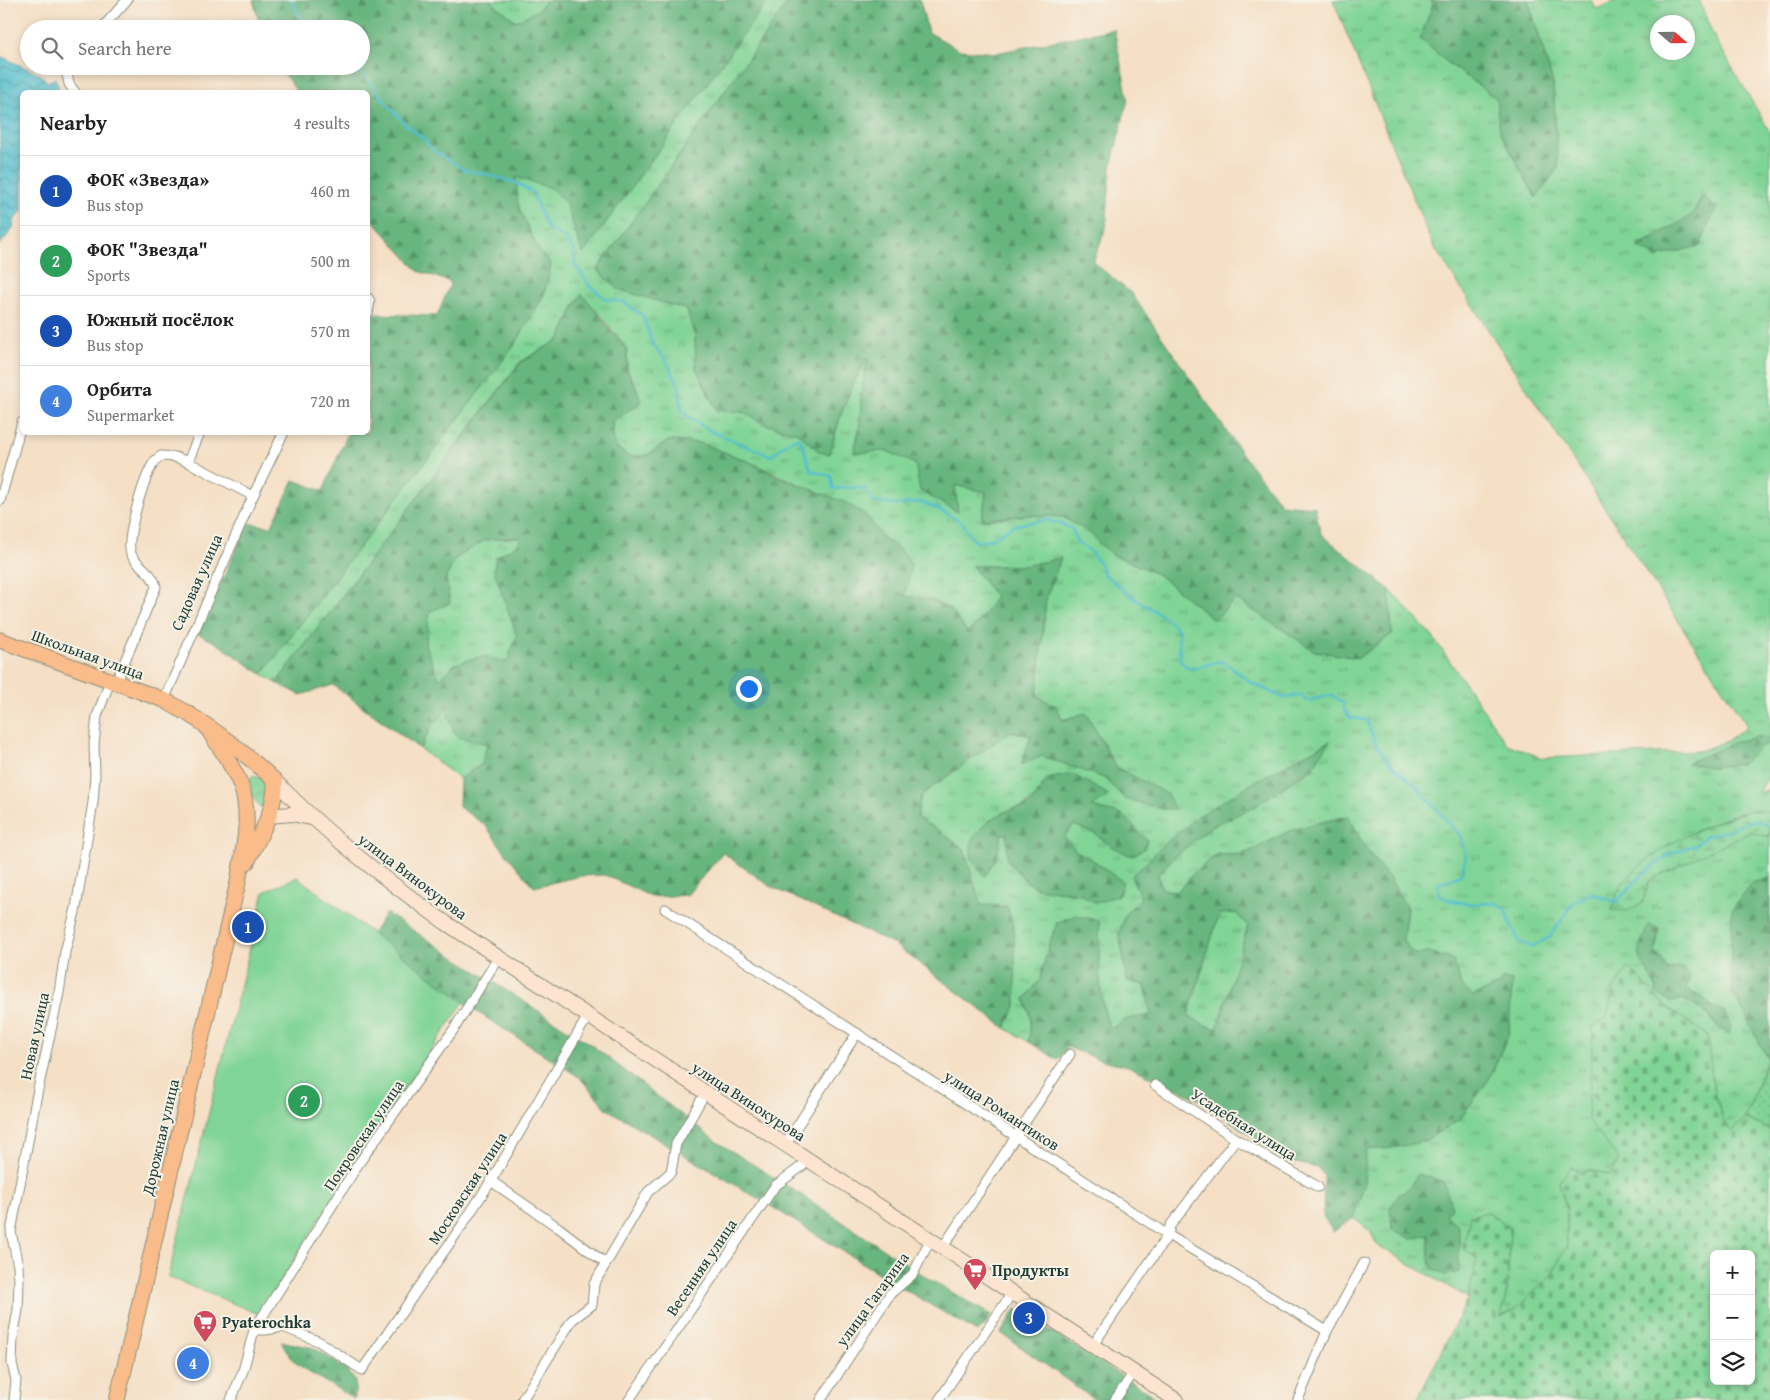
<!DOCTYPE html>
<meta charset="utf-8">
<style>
:root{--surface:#fff;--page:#f6f6f6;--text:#222;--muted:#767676;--line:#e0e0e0;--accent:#ea580c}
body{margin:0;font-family:"Gentium Book Plus",serif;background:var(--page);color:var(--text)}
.controls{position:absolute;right:15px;bottom:15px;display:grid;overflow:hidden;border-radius:8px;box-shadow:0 2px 8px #0003}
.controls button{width:45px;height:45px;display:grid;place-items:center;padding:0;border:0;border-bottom:1px solid var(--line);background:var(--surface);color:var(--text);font:25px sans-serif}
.compass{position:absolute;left:1650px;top:15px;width:45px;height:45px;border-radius:50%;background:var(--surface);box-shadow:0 2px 8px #0003;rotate:110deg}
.you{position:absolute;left:748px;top:688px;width:18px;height:18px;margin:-12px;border:4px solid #fff;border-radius:50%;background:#1a73e8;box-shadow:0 0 0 8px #1a73e833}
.badge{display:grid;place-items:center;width:32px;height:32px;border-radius:50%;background:var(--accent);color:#fff;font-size:16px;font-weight:700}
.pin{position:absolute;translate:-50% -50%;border:2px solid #fff;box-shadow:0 1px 5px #0006}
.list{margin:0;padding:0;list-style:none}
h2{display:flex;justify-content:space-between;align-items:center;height:65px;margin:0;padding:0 20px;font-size:21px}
h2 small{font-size:16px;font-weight:400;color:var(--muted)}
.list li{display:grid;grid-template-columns:32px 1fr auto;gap:15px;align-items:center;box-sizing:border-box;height:70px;padding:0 20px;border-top:1px solid var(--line)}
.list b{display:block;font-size:19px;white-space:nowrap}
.list p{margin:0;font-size:16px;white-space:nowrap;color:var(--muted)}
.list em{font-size:16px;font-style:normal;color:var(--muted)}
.icon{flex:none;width:28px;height:28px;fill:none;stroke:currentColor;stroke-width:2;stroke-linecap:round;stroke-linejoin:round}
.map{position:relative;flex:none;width:1770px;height:1400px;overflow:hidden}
.search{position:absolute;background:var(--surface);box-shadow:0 2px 8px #0003;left:20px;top:20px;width:350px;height:55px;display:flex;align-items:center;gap:12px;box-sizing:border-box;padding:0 18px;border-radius:28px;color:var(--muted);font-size:19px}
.panel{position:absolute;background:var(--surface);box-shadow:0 2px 8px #0003;left:20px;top:90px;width:350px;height:345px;border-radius:8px}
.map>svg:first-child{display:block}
</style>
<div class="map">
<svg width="1770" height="1400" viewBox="0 0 1770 1400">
<defs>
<pattern id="grass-tufts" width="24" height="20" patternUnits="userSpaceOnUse" patternTransform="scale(1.25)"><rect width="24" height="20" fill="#80d496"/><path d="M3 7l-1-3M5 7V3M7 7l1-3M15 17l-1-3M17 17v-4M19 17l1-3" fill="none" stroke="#68ad7b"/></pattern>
<pattern id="forest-firs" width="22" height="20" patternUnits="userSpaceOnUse" patternTransform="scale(1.25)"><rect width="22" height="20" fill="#68b67f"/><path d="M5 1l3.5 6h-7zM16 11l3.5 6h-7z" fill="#559569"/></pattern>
<pattern id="wetland-marsh" width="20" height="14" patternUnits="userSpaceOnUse" patternTransform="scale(1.25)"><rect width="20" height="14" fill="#80d496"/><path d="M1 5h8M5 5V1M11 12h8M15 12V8" fill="none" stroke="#68ad7b"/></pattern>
<pattern id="cemetery-stones" width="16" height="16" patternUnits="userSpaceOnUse" patternTransform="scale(1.25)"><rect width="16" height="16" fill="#80d496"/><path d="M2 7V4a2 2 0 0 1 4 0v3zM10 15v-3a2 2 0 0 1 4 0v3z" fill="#68ad7b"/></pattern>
<pattern id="park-dots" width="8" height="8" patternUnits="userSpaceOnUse" patternTransform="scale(1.25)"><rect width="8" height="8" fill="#80d496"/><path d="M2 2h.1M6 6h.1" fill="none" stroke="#68ad7b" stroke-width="1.8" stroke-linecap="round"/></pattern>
<pattern id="water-waves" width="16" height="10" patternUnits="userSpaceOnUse" patternTransform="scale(1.25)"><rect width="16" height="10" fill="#52becd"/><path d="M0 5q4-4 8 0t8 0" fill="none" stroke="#439ca7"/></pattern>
</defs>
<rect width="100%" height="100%" fill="#f7f3e8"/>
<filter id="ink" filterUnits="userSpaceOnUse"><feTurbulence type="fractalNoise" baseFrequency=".02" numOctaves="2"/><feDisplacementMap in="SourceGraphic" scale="10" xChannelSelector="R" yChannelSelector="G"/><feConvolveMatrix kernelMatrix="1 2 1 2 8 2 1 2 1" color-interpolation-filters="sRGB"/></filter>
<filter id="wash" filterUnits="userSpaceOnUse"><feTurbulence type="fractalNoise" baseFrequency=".0096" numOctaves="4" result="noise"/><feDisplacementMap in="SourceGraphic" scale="20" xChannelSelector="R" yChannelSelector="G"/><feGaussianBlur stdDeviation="1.12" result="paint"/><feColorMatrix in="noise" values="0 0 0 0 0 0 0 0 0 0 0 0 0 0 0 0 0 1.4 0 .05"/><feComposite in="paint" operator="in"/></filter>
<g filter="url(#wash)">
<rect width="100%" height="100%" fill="#f5dfc5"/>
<g fill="url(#grass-tufts)" stroke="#508865" fill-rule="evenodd">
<polygon points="489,0 546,0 539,10 516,21"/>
<path d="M768,0h22l-192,269 20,20 69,21 8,27 1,31 21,43 27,1 20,12 34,9 22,19 10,2c9,-36 19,-67 39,-98l-8,39 -1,30 -6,27 33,-1 28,13 43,48 -4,-27 32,7 -4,27h15l30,-4 36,2 24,14 23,22 49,22 55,45 22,-21 79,52 43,7 34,-24 -3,-45 44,48 74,107 35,14 158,-7 27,-10 20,-15 -315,-482 -99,-244h98l2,4 -13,35 27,23 50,36 3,34 36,66 22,-30 -5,-85 -25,-83h63l5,9 22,-9h81l14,35 57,97v606l-13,-1 -69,25 24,5 37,-10 10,-10 11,-2v33l-3,1 -9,13 12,-1v22l-14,-4 -26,7 -34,15 -20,12 -34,22 -22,22 -8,23c12,-10 24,-20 37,-29 32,-20 68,-32 101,-50l14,5h6v42l-18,5 -20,108 35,65 2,-2 -24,64 -13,14 -10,-14 -9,-33 -6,-50 -43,-30 -35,-38 -16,23 -6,27 12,141 -8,17 -22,-5 -30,12 8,28v35l-15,30 -36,34 -16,8 7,-27 3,-62 -21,-16 -19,4 7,43 -9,39 -91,-53 -7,-14 -17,-13 11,-32 2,-36 25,-2 32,-6 37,-23 29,-40 20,-46 -5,-54 -8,7 -23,11 -12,-11 -7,-25 -22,-8 -19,1 -10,-14 4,-32 -48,-71 -10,-21c-20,5 -43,8 -61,16 -26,11 -39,27 -70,22l-22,17 -19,21 -15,-3 -4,-14 15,-17 39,-32 42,-19 58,-39 17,-26 -31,17 -152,104 -15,13 10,22 -15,15 -7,19 8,49 18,4 6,30 -24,4 -17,10c-13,-33 -11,-72 -11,-107h-42l-8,22 -9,36 -15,19 6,18 -2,25 -24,-14 11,-22 -2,-38 -73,-136 -24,-14 4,-23 89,-64 21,5 -9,28 20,-8 62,22 22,21 15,-18 -25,-14 -30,-54 -23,7 -7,-14 -19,-10 9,-98 15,-40 -37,8h-52l24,31 -13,19 -15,17 -17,-23 -22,-11 -25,-3 7,-31 -9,-14 -19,-13 -17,-23 -118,-54 -49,-18 -31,-2 -20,14 -18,2 -16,-11 -2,-25 26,-30 -11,-22v-19l-14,-20 -31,-36 -6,9 -16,36 -40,23 -244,321 -14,-9 252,-328 30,-51 7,-31 -12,-13 -21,-45 -2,-29 35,11 15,15 17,51zM1658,22h30v30h-30zM1702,196l-2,50h-62l54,-31zM1047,779l61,17 -17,11 32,8 -11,32 -16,-13 -22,-9 -10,12 11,13 19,11 11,8 -9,34 -15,-9 -44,-6 -30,-54h-5l9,-25 13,-2 13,-12zM1659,929l-4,23 14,18 9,-3 12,10 -4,13 17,8 12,11 9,2 -6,17 -16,-19 -19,-10 -27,-16 -15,-23zM1408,1189l51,83 -30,-15v-23l-31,-38z"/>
<polygon points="520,537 519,544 496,557 494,570 517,636 507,662 455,664 439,680 425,645 430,611 450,603 446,577 456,558 485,540"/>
<polygon points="446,710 488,743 482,764 460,779 420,749 431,727"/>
<path d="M252,776c18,2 17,15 14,30l-6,1 -6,-8 -5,-19z"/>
<polygon points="1237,913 1248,926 1218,1029 1202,1024 1188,1015 1219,914"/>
</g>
<g fill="url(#forest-firs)" stroke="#447a5a" fill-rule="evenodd">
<polygon points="253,0 489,0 516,21 539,10 546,0 768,0 583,254 566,203 551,188 516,177 518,206 539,251 551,264 544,295 514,346 262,674 215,642 198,634 248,523 271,527 294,480 323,491 348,433 368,432 368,324 374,314 437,316 451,282 418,271 368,215 368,92 297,92 279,66 361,66 361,29 261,29"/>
<path d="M790,0h130l8,32 32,18 36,3 118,-24 14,70 -17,68 -5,61 -13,34 39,32 111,161 38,49 34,3 6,27 68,55 3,45 -34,24 -43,-7 -79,-52 -22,21 -55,-45 -49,-22 -23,-22 -24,-14 -36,-2 -45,5 4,-28 -31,-7 3,27 -38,-21 -5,-27 -28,-13 -33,2 6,-28 1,-30 7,-37c-20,28 -30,62 -38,96l-10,-2 -22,-19 -34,-9 -20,-12 -27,-1 -21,-43 -1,-31 -8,-27 -69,-21 -21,-19z"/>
<polygon points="1431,0 1528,0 1553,83 1558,168 1536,198 1500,132 1496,98 1447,62 1420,39 1433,4"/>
<polygon points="1702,196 1716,208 1700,246 1657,257 1638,247 1692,215"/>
<path d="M582,294l45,56v20l15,32 -30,19 2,25 16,11 18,-2 20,-14h9l22,2 49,18 27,14 69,27 22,13 17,23 19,13 9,14 -6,31 24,3 22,11 17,23 15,-17 13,-19 -24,-31h52l37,-8 -15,40 -9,98 19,10 7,14 23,-7 30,54 51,27 8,15h-13l-37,-10 -21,-21 -62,-22 -21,9 10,-29 -20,-5 -90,64 -4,23 24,14 23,17 17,56 26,1 7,23 2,77 -11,22 -110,-83 -125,-59 -47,-33 -36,42 -35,2 -47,-22 -25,1 -46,11 -27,-32 -22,-30 -26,-18 1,-28 22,-15 5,-20 -30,-7 -11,-26 -15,16 -11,22 -87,-64 -32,10 -25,-12 245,-321 39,-23 16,-36zM520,537l-1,7 -23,13 -2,13 23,65 -10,27 -25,-6 -27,8 -16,15 -14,-34 5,-34 20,-8 -4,-26 10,-19 29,-18z"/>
<polygon points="1757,737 1770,738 1770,745 1759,747 1742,764 1712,767 1687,763 1738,741"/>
<path d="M1330,741l-18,27 -58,39 -42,19 -39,32 -15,17 4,14 15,3 19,-21 22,-17c31,5 44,-11 70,-22 19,-8 41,-11 61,-16l10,21 14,21 17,21 17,29 -4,32 10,14 19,-1 22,8 7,25 12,10 23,-10 8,-7 8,2 -3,52 -20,46 -29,40 -37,23 -32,6 -25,2 -2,36 -11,32 -20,14 -10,-16 1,-40 -6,-8 -30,-7 -90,-62 -70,-33 -27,-6 -34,-13 -9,13 -29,-18 2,-25 -6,-18 15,-19 9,-36 9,-22 18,-7 23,6c0,36 -2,74 11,108l17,-10 24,-4 -6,-30 -18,-4 -8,-49 7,-19 15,-15 -10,-22 15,-13 14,-15 38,-32 56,-34zM1236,913l12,13 -31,103 -15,-5 -14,-9 31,-101z"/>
<path d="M1072,774l37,21 -17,12 31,8 24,25 -3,9 -13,7 -19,-9 -16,-13 -22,-9 -10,11 11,14 19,11 29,21 -4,13 -23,8 -15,-9 -44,-6 -12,-8 -18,-20v-26h-5l-6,25 -11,17c-31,-29 -6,-54 25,-66 4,-2 11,-1 15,-3 10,-6 16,-19 22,-28z"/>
<polygon points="1770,878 1770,1053 1767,1057 1732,991 1731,954 1732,909 1752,883"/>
<polygon points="386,913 593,1046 714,1140 800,1194 929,1279 991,1315 984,1326 977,1332 902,1288 764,1202 607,1109 579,1077 474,1010 372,934"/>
<path d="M1649,924l10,5 -4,23 14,18 9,-3 7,2 5,8 -4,13 17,8 12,11 9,2 7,16 -2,7 -10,-6 -17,-19 -19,-10 -12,3 -15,-9c-1,-17 -8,-17 -14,-31 -6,-12 2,-27 7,-38z"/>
<polygon points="1418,1174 1443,1181 1452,1208 1445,1214 1459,1227 1459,1272 1446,1275 1432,1268 1429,1258 1429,1235 1411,1239 1392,1229 1390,1208 1398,1196 1408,1189"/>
<polygon points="1016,1309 1160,1400 1095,1400 1001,1333"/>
<path d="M281,1341l33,7 33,22 8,11v17l-2,1c-18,-14 -43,-23 -59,-38 -5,-5 -9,-14 -13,-20z"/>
</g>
<path fill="url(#wetland-marsh)" stroke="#508865" d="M1756,809l14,4v23h-6l-14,-5c-33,18 -68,32 -101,50l-7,23 -15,7 -15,-1c3,-7 5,-19 9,-25 31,-38 89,-63 135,-76z"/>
<path fill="url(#cemetery-stones)" stroke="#508865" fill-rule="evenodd" d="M1629,967l35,38 43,30 6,50 9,33 10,14 13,-14 25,12v270h-353l51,-102 9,-39 -14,-11 7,-32 19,-4 21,16 -3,62 -6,27 15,-8 36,-34 15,-30v-35l-8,-28 12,-15 11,7 7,-4 22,5 8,-16 -31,-39 5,-93 14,-10 6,-27zM1714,1254h37v127h-37z"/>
<polygon fill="url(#park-dots)" stroke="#508865" points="1770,1053 1770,1130 1745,1118"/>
<polygon fill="#80d496" stroke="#508865" points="297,877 464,1002 356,1161 262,1311 259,1314 168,1277 264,892"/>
<polygon fill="url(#water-waves)" stroke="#387e80" points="0,56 41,75 48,82 55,78 58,85 59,92 22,92 22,211 15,219 13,228 0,245"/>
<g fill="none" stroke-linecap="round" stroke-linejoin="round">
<g stroke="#52becd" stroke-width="2.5">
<polyline points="291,0 306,29"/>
<polyline points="357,66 387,104 403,122 424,139 434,151 465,170 489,175 516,183 532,192 547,228 566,239 575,251 575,265 589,285 606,299 624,302 643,316 652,343 665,359 679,386 682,412 712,432 771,456 791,440 800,438 811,471 831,476 833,489 848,487 866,489 873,502 896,505 920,502 938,509 963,523 969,535 976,542 991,539 1015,525 1047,520 1059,523 1072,529 1078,544 1088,549 1100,564 1104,574 1132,597 1166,618 1178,629 1180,660 1188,668 1197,668 1219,661 1227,664 1252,683 1284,698 1301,695 1307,701 1332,695 1343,703 1344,709 1350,718 1366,720 1376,744 1393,766 1420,790 1460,836 1466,857 1461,875 1438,884 1439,895 1449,900 1469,904 1496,903 1505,909 1510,923 1519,941 1531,947 1550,937 1573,903 1592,893 1616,902 1643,874 1670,854 1695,845 1706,836 1728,831 1744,823 1758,820 1770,827"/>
</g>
</g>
</g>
<g filter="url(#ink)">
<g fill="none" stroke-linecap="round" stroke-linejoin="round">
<defs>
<g id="minor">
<polyline points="101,29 127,0"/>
<polyline points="72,66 67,74 69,84 75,92"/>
<polyline points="368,298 370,301 368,313"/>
<polyline points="188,462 253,496"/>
<polyline points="0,501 22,422"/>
<path d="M116,682l40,-95c-2,-14 -19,-21 -25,-33 -6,-15 13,-76 22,-90 1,-3 5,-6 8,-8l14,1 13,5 12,-30"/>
<polyline points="164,700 253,496 284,432"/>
<polyline points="665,909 1168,1235 1327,1331"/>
<polyline points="1155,1085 1236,1139 1318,1187"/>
<polyline points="785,1145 857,1033"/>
<polyline points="491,1181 559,1228 605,1263"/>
<polyline points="943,1247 1070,1054"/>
<polyline points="254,1330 359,1163 454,1029 498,958"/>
<polyline points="1093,1345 1168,1235 1170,1226 1236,1139"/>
<polyline points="14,1400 16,1380 12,1364 13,1337 18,1310 19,1281 18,1266 11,1232 36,1099 59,993 65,952 76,908 93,802 95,775 94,745 97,716 110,681"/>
<polyline points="231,1400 243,1371 254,1330 266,1330 283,1327 318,1341 362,1370 463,1224 491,1181 588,1016"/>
<polyline points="522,1400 572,1320 592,1305 594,1284 648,1192 671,1172 676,1144 705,1093"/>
<polyline points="629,1400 775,1186 809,1161"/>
<polyline points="821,1400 890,1294 913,1274 930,1240"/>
<polyline points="939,1400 1012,1293"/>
<polyline points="1115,1400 1134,1372"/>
<polyline points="1298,1400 1327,1331 1364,1263"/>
</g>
<g id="secondary">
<path d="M275,781c54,55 109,98 171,142l730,477"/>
<polyline points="268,816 292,814 311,818"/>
</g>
<g id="primary">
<path d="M0,640l164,60c40,21 78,50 111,81 1,29 -16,56 -28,81"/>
<path d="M117,1400l121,-518c5,-31 14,-65 3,-96 -8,-21 -23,-41 -35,-60"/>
</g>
</defs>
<use href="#minor" stroke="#8a8e7c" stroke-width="11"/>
<use href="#secondary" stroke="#8a8e7c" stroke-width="16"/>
<use href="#primary" stroke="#8a8e7c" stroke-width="17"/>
<use href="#minor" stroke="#fff" stroke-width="9"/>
<use href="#secondary" stroke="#fde4d0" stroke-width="14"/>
<use href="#primary" stroke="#f9bc8a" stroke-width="15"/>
</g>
</g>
<defs>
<symbol id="supermarket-pin" viewBox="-11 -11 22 30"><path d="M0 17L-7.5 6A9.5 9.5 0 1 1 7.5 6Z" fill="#d1495b" stroke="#f7f3e8"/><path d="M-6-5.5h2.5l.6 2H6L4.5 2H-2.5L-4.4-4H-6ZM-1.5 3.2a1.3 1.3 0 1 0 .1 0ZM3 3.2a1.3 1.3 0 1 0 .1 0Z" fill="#fff"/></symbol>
</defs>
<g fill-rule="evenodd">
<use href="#supermarket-pin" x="961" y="1256" width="28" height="38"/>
<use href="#supermarket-pin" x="191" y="1308" width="28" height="38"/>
</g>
<g text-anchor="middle" stroke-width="4" stroke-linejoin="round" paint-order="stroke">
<g font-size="16" fill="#1f3d34" stroke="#f7f3e8">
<text transform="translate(196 582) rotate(-66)" y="6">Садовая улица</text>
<text transform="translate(88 654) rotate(20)" y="6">Школьная улица</text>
<text transform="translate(413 876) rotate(37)" y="6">улица Винокурова</text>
<text transform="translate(34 1036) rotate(-78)" y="6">Новая улица</text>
<text transform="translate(749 1101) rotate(33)" y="6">улица Винокурова</text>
<text transform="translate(1002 1110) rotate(33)" y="6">улица Романтиков</text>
<text transform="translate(1244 1124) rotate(32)" y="6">Усадебная улица</text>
<text transform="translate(363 1135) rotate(-56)" y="6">Покровская улица</text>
<text transform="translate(160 1137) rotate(-77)" y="6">Дорожная улица</text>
<text transform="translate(467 1188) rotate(-57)" y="6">Московская улица</text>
<text transform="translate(701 1267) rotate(-56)" y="6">Весенняя улица</text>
<text transform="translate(872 1299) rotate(-54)" y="6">улица Гагарина</text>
</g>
<g font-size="16" font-weight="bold" fill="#1f3d34" stroke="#f7f3e8" text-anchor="start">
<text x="992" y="1276">Продукты</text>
<text x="222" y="1328">Pyaterochka</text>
</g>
</g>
</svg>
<div class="controls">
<button>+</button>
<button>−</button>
<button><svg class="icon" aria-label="layers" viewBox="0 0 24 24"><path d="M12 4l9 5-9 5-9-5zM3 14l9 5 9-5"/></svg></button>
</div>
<svg class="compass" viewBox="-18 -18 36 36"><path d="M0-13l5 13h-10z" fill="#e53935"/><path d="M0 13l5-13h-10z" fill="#767676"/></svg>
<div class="you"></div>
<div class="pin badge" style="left:248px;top:927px;background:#1a4fb4">1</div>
<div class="pin badge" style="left:304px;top:1101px;background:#2e9e5b">2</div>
<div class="pin badge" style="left:1029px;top:1318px;background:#1a4fb4">3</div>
<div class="pin badge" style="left:193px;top:1363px;background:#3f7fe0">4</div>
<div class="search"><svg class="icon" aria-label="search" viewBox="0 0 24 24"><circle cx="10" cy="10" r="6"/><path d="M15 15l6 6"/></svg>Search here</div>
<section class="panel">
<h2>Nearby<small>4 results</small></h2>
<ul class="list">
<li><span class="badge" style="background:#1a4fb4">1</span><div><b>ФОК «Звезда»</b><p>Bus stop</p></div><em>460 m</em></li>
<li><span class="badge" style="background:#2e9e5b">2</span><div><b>ФОК &quot;Звезда&quot;</b><p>Sports</p></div><em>500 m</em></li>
<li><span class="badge" style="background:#1a4fb4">3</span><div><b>Южный посёлок</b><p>Bus stop</p></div><em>570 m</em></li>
<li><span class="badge" style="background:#3f7fe0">4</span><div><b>Орбита</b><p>Supermarket</p></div><em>720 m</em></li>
</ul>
</section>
</div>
